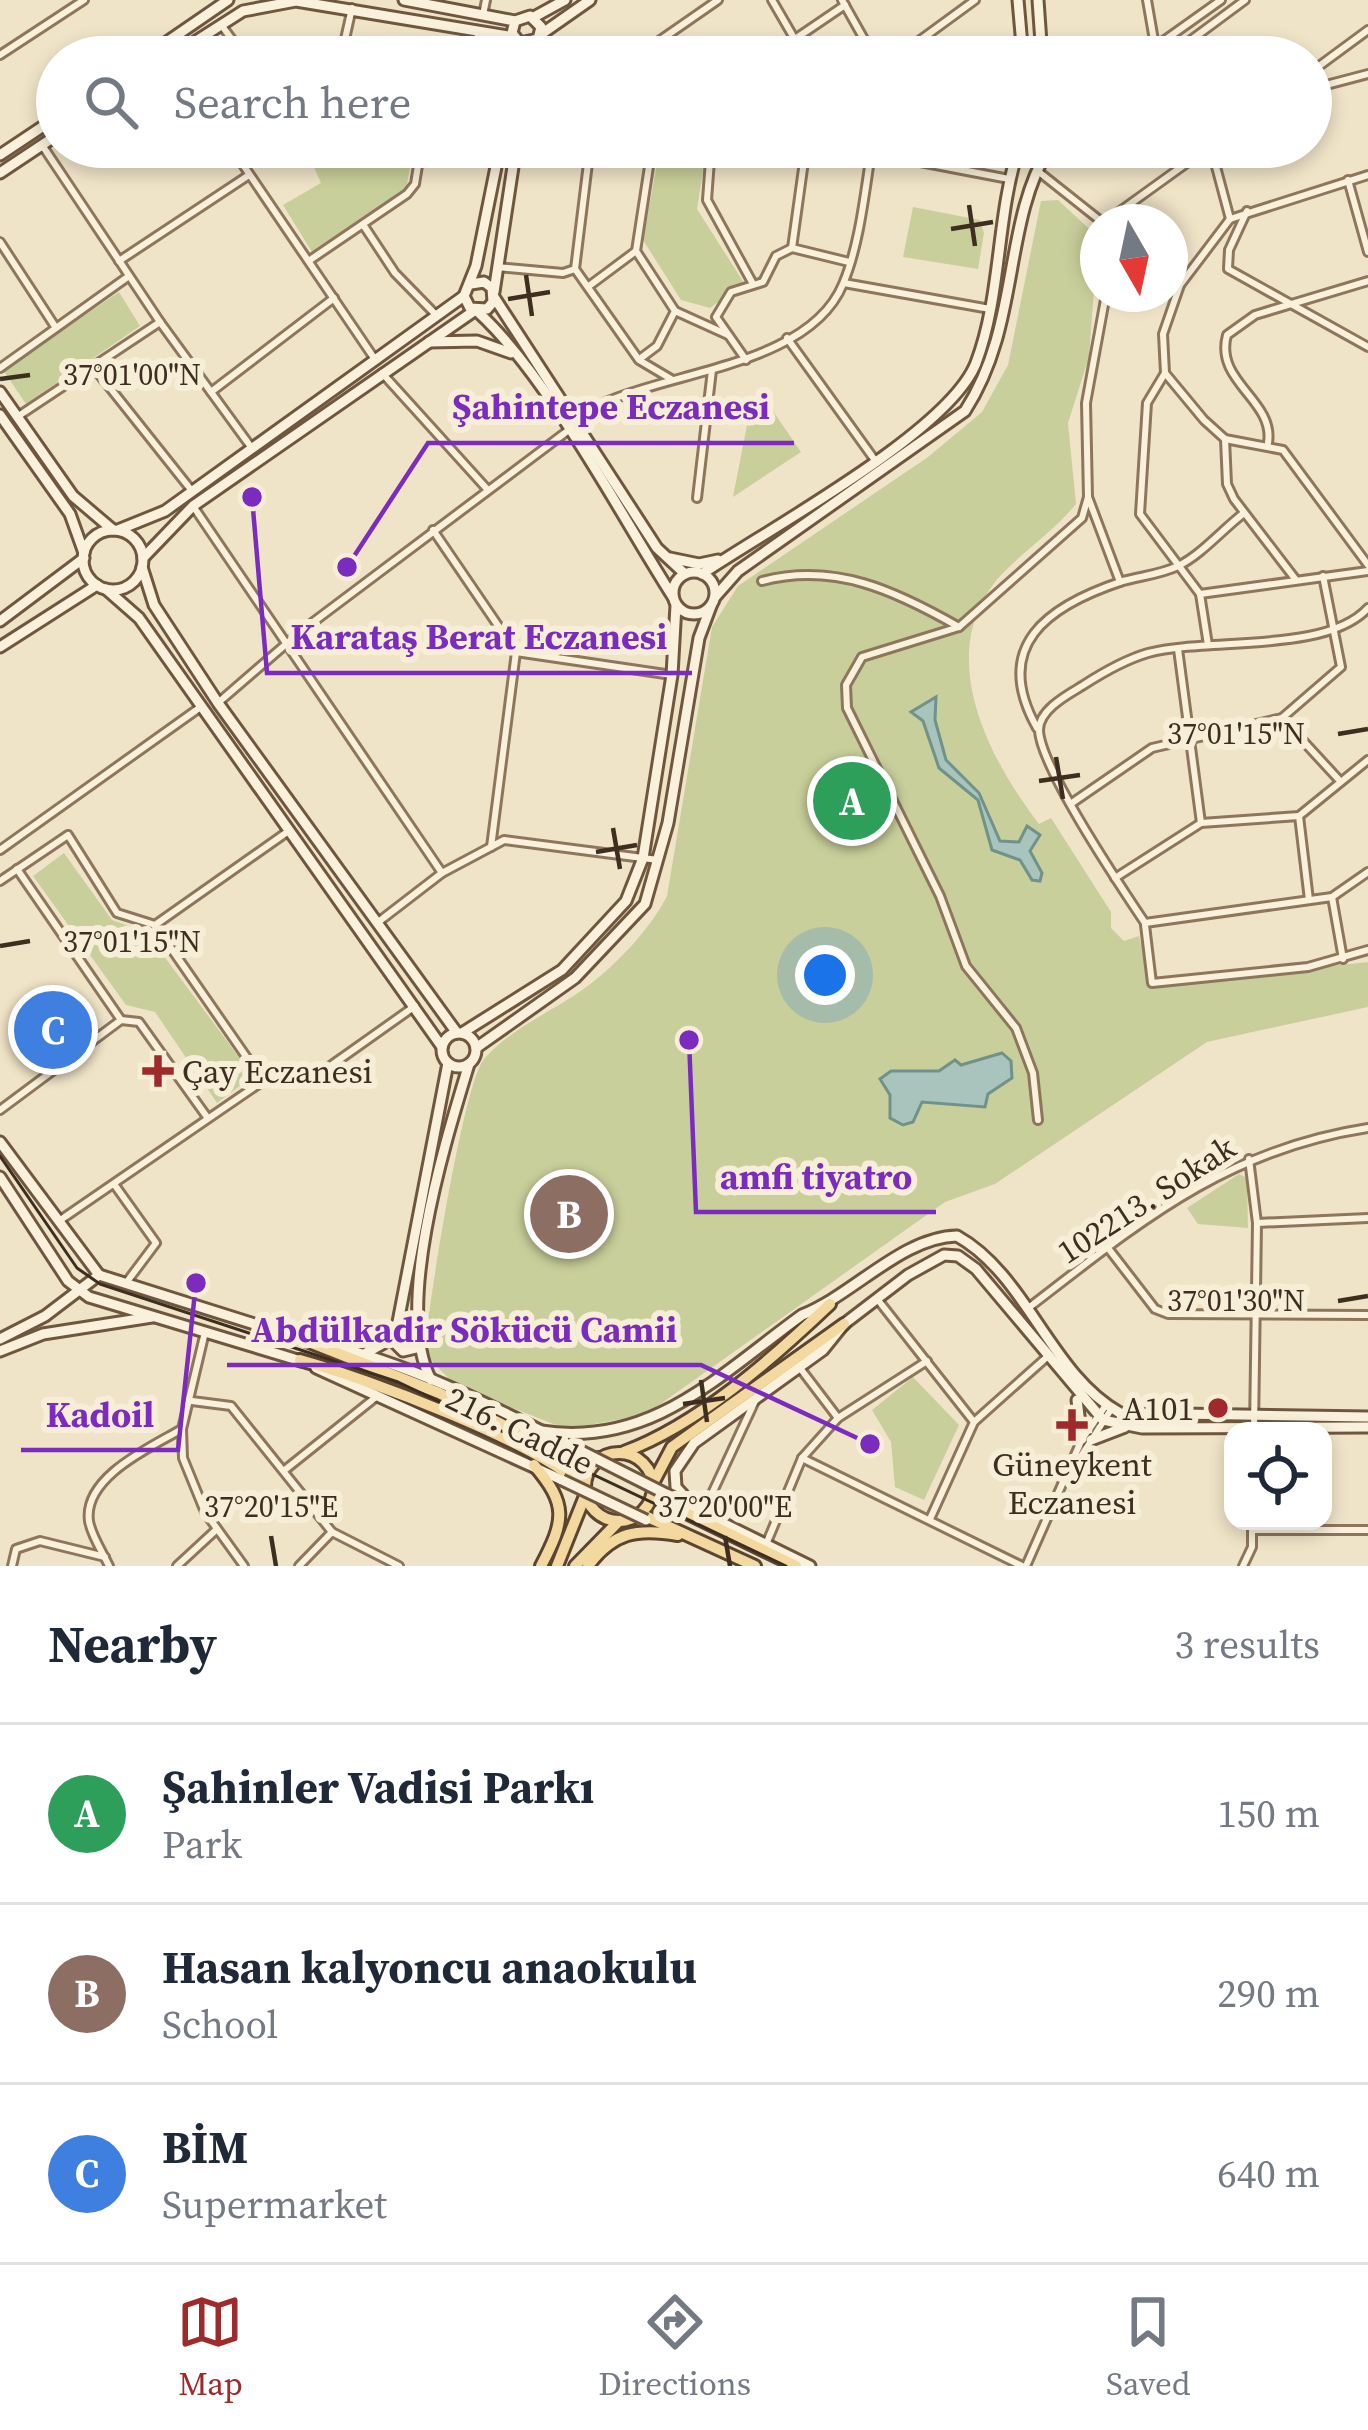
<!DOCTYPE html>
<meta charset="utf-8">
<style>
:root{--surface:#fff;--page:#f2f2f3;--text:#1f2937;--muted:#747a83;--line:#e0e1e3;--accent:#9e2a2b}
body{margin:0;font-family:"Source Serif 4",serif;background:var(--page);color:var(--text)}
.controls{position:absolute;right:36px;bottom:36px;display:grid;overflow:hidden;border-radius:24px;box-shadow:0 6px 18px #0003}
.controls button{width:108px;height:108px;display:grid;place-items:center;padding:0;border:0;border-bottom:3px solid var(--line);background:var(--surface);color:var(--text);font:60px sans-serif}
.compass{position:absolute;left:1080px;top:204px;width:108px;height:108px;border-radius:50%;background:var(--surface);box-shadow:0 6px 18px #0003;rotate:171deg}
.you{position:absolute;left:825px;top:975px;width:42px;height:42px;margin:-30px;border:9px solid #fff;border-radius:50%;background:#1a73e8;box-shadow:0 0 0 18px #1a73e833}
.badge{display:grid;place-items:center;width:78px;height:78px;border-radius:50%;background:var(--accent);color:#fff;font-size:39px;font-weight:700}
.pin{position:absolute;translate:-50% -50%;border:6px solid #fff;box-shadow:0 3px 12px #0006}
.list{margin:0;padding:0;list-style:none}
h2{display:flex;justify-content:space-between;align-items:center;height:156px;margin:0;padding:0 48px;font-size:51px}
h2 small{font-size:39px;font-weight:400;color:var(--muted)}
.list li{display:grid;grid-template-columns:78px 1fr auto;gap:36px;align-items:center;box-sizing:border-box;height:180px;padding:0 48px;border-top:3px solid var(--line)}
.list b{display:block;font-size:45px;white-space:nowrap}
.list p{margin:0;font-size:39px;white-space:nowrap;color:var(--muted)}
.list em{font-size:39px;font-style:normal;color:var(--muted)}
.icon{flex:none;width:66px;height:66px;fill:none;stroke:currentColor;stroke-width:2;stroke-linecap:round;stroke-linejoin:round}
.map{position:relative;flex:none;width:1368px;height:1566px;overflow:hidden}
.search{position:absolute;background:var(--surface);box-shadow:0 6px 18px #0003;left:36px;right:36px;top:36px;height:132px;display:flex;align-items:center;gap:30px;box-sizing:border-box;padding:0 42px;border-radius:66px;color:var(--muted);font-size:45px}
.sheet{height:696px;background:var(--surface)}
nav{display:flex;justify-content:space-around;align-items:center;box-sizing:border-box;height:168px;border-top:3px solid var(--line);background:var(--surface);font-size:33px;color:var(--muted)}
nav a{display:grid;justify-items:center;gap:6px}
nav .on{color:var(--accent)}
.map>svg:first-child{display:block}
</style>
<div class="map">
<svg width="1368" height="1566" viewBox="0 0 1368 1566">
<rect width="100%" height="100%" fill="#f0e4c8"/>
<g fill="#c9cf9b">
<polygon points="305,147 414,147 406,189 312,252 283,205 321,183"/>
<polygon points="660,147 707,147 697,209 744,283 710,308 681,300 643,240"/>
<path d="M1058,200l40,37 -9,120 -21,66 8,81c-22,27 -50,45 -74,70 -70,76 -15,182 37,250l12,-6 60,94v16l13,13 15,-5 12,49 217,-23v45l-161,35 -212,142 -50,18 -300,213 -79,14 -111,-44 -31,-32c4,-44 39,-269 60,-294 29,-33 71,-48 105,-74 29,-22 61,-56 78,-89l45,-269 26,-41 190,-129 54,-45 26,-47 33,-164z"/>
<polygon points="913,207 980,220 984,233 978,269 903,257"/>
<polygon points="119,292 140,326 26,404 3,370"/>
<polygon points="764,411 773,411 801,452 733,497 747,425"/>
<polygon points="64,853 112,920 146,932 253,1076 217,1103 155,1012 126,1005 33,876"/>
<polygon points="1239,1174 1247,1178 1248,1228 1198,1224 1187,1208"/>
<polygon points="913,1377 959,1425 924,1500 895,1487 891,1442 872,1410"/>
</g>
<g fill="#a9c4bc" stroke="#6f938a" stroke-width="3">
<polygon points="936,697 935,720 946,760 979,793 1000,841 1019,842 1027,826 1040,835 1030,851 1042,873 1040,881 1032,880 1020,860 992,850 978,800 939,768 923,721 911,712"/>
<polygon points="1002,1053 1011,1061 1012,1078 988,1094 985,1107 922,1102 913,1122 903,1125 890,1118 890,1095 880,1079 891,1071 939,1071 955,1060 961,1065"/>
</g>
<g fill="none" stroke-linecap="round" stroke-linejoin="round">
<defs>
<g id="street">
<polyline points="772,0 805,57"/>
<polyline points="842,0 874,57"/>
<polyline points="1147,0 1155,46 1163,57"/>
<polyline points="483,15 486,0"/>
<polyline points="222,26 245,57"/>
<polyline points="477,31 482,57"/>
<polyline points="795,39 845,5"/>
<polyline points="0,55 84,0"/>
<polyline points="341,57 352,8"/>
<polyline points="636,57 718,0"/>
<polyline points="897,57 975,0"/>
<polyline points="1141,57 1221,0"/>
<polyline points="1168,57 1245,0"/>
<polyline points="1311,72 1368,30"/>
<polyline points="1311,89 1368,74"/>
<polyline points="42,145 160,322"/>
<polyline points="231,147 374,358"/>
<polyline points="590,147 575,269 639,360 671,379"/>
<polyline points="711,147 707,200 753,284"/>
<polyline points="806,147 792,248 849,262"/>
<polyline points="842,147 1009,179"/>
<polyline points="1211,148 1230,219"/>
<polyline points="1039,172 1102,222"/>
<polyline points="1368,175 1230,219 1180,285 1163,334 1165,373 1204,420 1225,439 1283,450 1368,565"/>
<polyline points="1348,180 1368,252"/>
<polyline points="1247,211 1229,250 1228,269 1368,347"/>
<polyline points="1105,222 1209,147"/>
<polyline points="364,226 395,273 437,316"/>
<polyline points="0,242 56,328"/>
<polyline points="310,260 407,194 415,184 421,147"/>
<polyline points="119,261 249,175"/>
<polyline points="497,267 563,273 575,269"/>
<polyline points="1170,277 1180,285"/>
<polyline points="844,283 990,309"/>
<polyline points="589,286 636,251"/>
<polyline points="675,311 728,335"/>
<polyline points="787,338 874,459"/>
<polyline points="641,358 657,346 675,311 636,251 652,147"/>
<polyline points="746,360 716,317 731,292 763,282 776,256 792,248"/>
<polyline points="0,368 129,276"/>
<polyline points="95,369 192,491"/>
<polyline points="382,373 487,489"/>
<polyline points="1165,373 1147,403 1140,514 1200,594 1208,645"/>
<polyline points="211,392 334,298"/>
<polyline points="17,417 160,322 251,447"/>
<polyline points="1225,439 1227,484 1234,499 1296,580"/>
<path d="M1268,443c7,-43 -54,-61 -41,-108l28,-20 113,-34"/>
<polyline points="1088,497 1120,582"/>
<polyline points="697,498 712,370"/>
<polyline points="193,506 442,873"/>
<polyline points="433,530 516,652 491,847"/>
<path d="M762,581c73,-19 134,10 197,46"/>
<polyline points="1200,594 1368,571"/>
<path d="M1368,608c-42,46 -160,29 -220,45 -24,7 -46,20 -66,33 -15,9 -43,24 -43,44 1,37 82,157 106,193l187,-26 36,-25"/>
<polyline points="1178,649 1201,823"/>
<polyline points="516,652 672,675"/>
<path d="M219,702l81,-70 306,-230c69,-31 204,-38 237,-118 17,-40 22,-94 29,-137"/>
<polyline points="1282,718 1340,781"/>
<path d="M1037,728c-46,-82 10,-122 86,-147 18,-5 39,-7 55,-15 23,-11 45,-37 66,-53"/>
<polyline points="1072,803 1152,748 1282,718 1341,667 1323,576"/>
<polyline points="1299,816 1309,900"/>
<polyline points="0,850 202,706"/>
<polyline points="1115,878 1201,823 1299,816 1368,760"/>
<polyline points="0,881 68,835 117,913 155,925 263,1081"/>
<polyline points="1332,897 1343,959"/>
<polyline points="377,923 442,873 504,840 658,860"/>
<polyline points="155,925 290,830"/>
<polyline points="1145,925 1152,983 1308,967 1368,950"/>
<polyline points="121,1020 139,1022 207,1117"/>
<polyline points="0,1110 121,1020 17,869"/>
<polyline points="1038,1120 1033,1073 1016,1028 966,966 940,896 847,708 846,685 862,657 959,627 1082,518 1088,497 1086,403 1106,294"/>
<polyline points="1249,1159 1257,1223 1254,1430"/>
<polyline points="114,1184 156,1243 126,1283"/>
<polyline points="59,1221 263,1081 312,1079 415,1006"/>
<polyline points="1257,1223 1368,1218"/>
<polyline points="1108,1248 1155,1309 1168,1314 1368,1315"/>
<polyline points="878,1300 974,1422"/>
<path d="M1027,1309c112,-86 197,-159 341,-181"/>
<polyline points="205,1332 182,1429 183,1458 205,1512 244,1566"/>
<polyline points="800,1368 838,1418"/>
<polyline points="192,1401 231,1406 332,1532 399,1566"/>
<polyline points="802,1458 1022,1566"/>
<polyline points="286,1469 376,1397"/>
<polyline points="1071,1472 1112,1408"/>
<polyline points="709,1500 755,1401"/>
<polyline points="930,1519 974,1422 1047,1357"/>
<polyline points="1252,1530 1368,1530"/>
<polyline points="767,1542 802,1458 838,1418 927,1361"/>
<polyline points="12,1566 16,1549 40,1541 105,1557"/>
<path d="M109,1566c-6,-13 -18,-31 -20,-45 -6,-44 62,-74 93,-92"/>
<polyline points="177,1566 217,1529"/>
<polyline points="299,1566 332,1532"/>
<polyline points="1026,1566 1082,1439 1106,1405"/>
<polyline points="1243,1566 1252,1547 1252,1521"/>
</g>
<g id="secondary">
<polyline points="404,0 515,21 530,16 541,27 538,39 520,43 512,33 515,21"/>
<polyline points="1018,0 1023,57"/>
<polyline points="1038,0 1042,57"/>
<polyline points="534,17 565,0"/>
<polyline points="540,35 590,0"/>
<polyline points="145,57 228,0"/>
<polyline points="171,57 243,11 296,1 514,37"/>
<polyline points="0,155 57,117"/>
<polyline points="0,173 57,135"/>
<polyline points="471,284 484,282 492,288 493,302 487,309 470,308 464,296 476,266 500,147"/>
<polyline points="494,292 516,147"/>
<polyline points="494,297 657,548 685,574"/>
<path d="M478,312c70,64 142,202 195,285"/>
<polyline points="429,342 477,341 511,353"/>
<polyline points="0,392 73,496 113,530"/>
<polyline points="0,415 70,514 84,553"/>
<polyline points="118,530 165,511 464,296"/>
<circle cx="113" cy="560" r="30"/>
<polyline points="143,558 193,506 474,311"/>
<polyline points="670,558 699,564 718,560"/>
<polyline points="142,567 154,605 218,703 457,1033"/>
<circle cx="694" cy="593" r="21"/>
<path d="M702,574c66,-45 247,-142 274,-211 26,-69 20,-147 43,-216"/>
<polyline points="106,589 139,618 442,1047"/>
<path d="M715,597l23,-26 227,-160c56,-87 37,-186 84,-263"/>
<polyline points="0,621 84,558"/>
<polyline points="0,647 97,585"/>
<circle cx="459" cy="1050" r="17"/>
<polyline points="462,1033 562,970 626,901 643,858 672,675 676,605"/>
<polyline points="476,1048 575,978 645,904 668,823 699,638 711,606"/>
<polyline points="0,1142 99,1275"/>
<polyline points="0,1177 68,1281 89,1297 301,1361"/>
<polyline points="99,1275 308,1341"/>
<polyline points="0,1339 45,1316 99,1275"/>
<polyline points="391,1339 403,1351 420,1347"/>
<path d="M324,1344c89,20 174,65 255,106"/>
<polyline points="0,1351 43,1334 152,1317"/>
<polyline points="366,1353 391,1339 398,1322 448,1063"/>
<polyline points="316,1368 562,1480"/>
<path d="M431,1380c-38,-73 15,-240 38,-316"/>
<polyline points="1077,1400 1082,1439"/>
<path d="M541,1431c110,17 178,-56 261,-116 51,-20 100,-78 155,-79 70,39 93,138 163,177l248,4"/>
<polyline points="1091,1440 1125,1427"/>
<polyline points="696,1510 810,1566"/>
<polyline points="698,1511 676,1487 675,1471 694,1443 823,1350 844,1324 908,1275 944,1255 958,1256 976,1269 1103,1420 1142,1428 1368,1427"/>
</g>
<g id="primary">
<polyline points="304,1340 439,1393 572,1459 600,1458"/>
<path d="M300,1360c65,18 240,83 285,128"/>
<path d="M624,1452c75,-28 148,-93 206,-148"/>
<circle cx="619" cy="1487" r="34"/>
<path d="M534,1465c34,40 31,55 7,101"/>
<polyline points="653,1483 672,1447 844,1324"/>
<polyline points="653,1491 672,1506 796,1566"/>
<polyline points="641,1514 755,1566"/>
<polyline points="557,1566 585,1496"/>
<polyline points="575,1566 618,1522"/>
<path d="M588,1566c25,-34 49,-38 90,-31"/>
</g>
</defs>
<use href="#street" stroke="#8d765c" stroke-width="12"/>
<use href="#secondary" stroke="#6f573f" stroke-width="15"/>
<use href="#primary" stroke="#5b4430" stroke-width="16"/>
<use href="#street" stroke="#faf1dc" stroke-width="6"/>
<use href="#secondary" stroke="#faf1dc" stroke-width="9"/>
<use href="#primary" stroke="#f3d9a0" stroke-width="10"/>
<polyline stroke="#3d2e20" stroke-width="3" points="0,1156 77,1268 100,1284 398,1382 786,1566"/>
<defs>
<g id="secondary-bridge">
<polyline points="579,1450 674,1498"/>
<polyline points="562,1480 646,1520"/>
</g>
</defs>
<use href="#secondary-bridge" stroke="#6f573f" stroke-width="15" stroke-linecap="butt"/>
<use href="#secondary-bridge" stroke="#faf1dc" stroke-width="9"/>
</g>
<path fill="none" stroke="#3d2e20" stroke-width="4.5" d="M969,205l6,41M951,229l42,-7M526,275l6,41M508,299l42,-7M0,379l30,-4M1338,734l30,-5M1056,757l7,42M1039,781l41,-6M613,828l7,41M596,852l41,-7M0,946l30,-5M1338,1301l30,-5M701,1380l6,42M683,1404l42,-6M271,1536l5,30M725,1536l5,30"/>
<g fill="#9e2a2b" stroke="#f7eed8" stroke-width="4.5">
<path d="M152 1053h12v12h12v12h-12v12h-12v-12h-12v-12h12z"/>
<circle cx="1218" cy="1408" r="12"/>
<path d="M1066 1407h12v12h12v12h-12v12h-12v-12h-12v-12h12z"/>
</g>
<g text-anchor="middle" stroke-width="12" stroke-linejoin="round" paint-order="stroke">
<g font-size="33" fill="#3d2e20" stroke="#f7eed8" text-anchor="start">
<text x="182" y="1083">Çay Eczanesi</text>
<text x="1194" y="1420" text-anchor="end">A101</text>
<text x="1072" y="1476" text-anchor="middle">Güneykent<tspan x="1072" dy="38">Eczanesi</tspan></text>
</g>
<g font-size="33" fill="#3d2e20" stroke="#f7eed8">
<text transform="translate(1146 1199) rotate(-33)" y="12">102213. Sokak</text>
<text transform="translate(520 1430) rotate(26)" y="12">216. Cadde</text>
</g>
</g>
<g font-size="30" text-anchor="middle" fill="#3d2e20" stroke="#f7eed8" stroke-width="12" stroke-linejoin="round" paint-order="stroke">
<text x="132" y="385">37°01'00"N</text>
<text x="1236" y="744">37°01'15"N</text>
<text x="132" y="952">37°01'15"N</text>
<text x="1236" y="1311">37°01'30"N</text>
<text x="271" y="1517">37°20'15"E</text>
<text x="725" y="1517">37°20'00"E</text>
</g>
<path fill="none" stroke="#7b2cbf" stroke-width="4.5" d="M347 567L428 443H794M252 497L267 673H692M689 1040L696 1212H936M870 1444L701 1365H227M196 1283L178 1450H21"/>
<g fill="#7b2cbf" stroke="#f7eed8" stroke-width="4.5">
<circle cx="347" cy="567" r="12"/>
<circle cx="252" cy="497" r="12"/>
<circle cx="689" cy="1040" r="12"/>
<circle cx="870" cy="1444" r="12"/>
<circle cx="196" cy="1283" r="12"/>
</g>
<g font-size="36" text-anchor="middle" font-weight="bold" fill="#7b2cbf" stroke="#f7eed8" stroke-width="12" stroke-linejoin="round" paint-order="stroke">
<text x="611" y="419">Şahintepe Eczanesi</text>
<text x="479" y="649">Karataş Berat Eczanesi</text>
<text x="816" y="1189">amfi tiyatro</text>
<text x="464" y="1342">Abdülkadir Sökücü Camii</text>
<text x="100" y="1427">Kadoil</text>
</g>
</svg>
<div class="controls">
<button><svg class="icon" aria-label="locate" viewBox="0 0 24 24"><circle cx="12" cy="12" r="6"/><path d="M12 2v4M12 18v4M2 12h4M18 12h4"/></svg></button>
</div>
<svg class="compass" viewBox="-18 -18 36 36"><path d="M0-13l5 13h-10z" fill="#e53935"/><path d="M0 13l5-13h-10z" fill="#747a83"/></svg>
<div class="you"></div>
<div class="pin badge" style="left:852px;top:801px;background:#2e9e5b">A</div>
<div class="pin badge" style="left:569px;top:1214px;background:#8d6e63">B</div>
<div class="pin badge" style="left:53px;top:1030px;background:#3f7fe0">C</div>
<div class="search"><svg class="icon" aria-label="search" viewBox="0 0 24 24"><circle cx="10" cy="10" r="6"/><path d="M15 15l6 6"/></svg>Search here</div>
</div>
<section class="sheet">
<h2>Nearby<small>3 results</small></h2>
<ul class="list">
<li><span class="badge" style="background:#2e9e5b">A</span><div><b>Şahinler Vadisi Parkı</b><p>Park</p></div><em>150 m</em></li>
<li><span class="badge" style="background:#8d6e63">B</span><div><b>Hasan kalyoncu anaokulu</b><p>School</p></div><em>290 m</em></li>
<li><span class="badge" style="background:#3f7fe0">C</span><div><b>BİM</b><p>Supermarket</p></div><em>640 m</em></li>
</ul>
</section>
<nav>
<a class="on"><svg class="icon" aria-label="map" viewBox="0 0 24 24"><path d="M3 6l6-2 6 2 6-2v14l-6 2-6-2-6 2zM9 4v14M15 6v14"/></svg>Map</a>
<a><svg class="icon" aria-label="directions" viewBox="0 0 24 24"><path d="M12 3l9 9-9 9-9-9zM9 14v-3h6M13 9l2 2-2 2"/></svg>Directions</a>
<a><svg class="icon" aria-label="saved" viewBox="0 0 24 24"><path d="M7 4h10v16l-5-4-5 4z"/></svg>Saved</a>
</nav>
